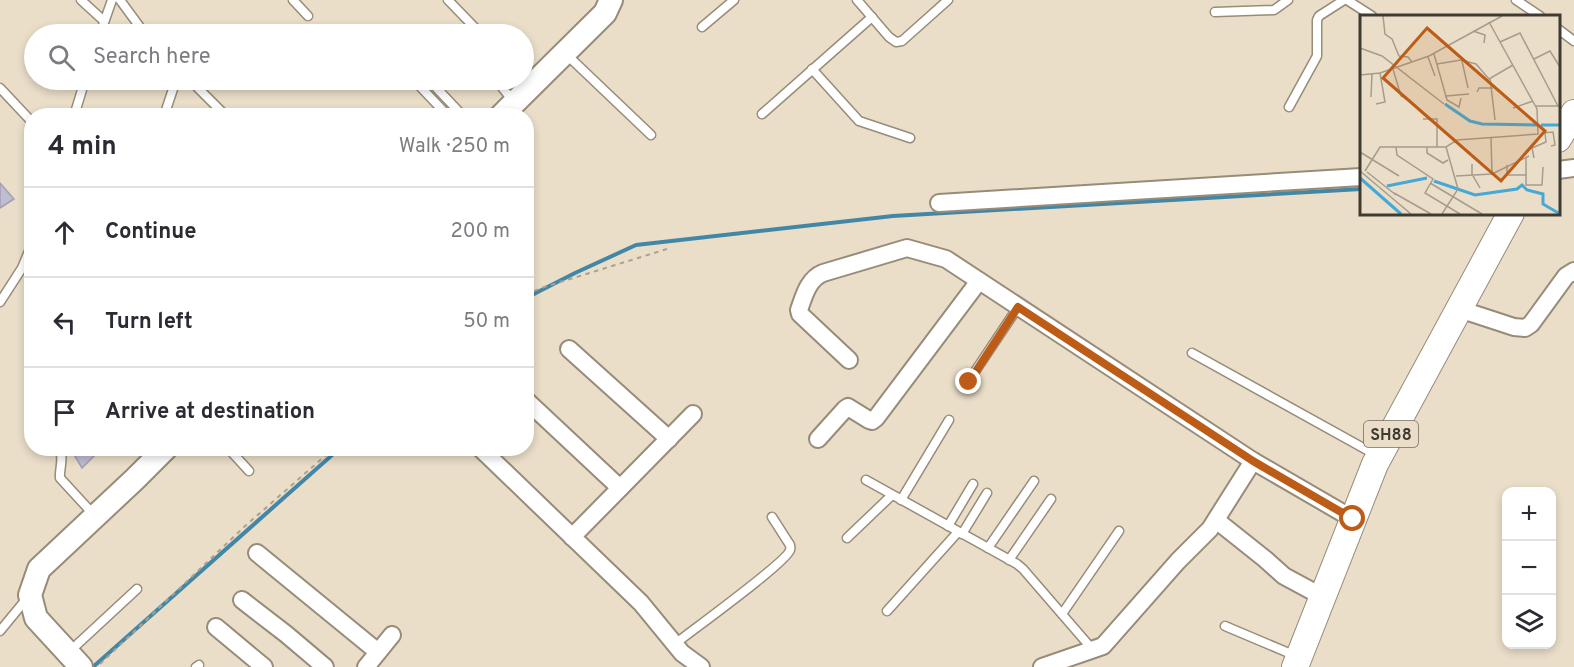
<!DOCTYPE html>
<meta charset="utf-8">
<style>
:root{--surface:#fff;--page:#f2f2f3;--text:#2b2b33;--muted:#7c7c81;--line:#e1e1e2}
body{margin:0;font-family:Overpass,sans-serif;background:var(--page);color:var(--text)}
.controls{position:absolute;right:18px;bottom:18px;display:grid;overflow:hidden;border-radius:12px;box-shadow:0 3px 9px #0003}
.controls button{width:54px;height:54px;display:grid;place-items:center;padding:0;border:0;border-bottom:2px solid var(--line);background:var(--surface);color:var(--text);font:30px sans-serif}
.stop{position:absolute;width:18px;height:18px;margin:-14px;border:4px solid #bc5c17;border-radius:50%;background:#fff}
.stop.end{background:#bc5c17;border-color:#fff;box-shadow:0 2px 6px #0008}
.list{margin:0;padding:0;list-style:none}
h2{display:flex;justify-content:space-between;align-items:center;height:78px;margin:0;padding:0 24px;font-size:26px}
h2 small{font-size:20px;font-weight:400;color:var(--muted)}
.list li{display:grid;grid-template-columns:39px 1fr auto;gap:18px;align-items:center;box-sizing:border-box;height:90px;padding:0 24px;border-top:2px solid var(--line)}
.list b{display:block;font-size:22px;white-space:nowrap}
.list em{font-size:20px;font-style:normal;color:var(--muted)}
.icon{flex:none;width:33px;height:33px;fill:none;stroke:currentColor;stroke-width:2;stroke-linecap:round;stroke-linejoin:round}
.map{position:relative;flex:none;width:1574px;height:667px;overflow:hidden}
.search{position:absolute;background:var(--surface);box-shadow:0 3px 9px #0003;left:24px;top:24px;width:510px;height:66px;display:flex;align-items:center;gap:15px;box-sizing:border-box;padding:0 21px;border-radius:33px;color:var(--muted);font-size:22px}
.panel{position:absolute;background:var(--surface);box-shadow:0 3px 9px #0003;left:24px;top:108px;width:510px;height:348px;border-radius:24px}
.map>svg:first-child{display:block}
</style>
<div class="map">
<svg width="1574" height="667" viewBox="0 0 1574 667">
<rect width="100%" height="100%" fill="#eadec9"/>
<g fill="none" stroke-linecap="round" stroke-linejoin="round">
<g stroke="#4387a6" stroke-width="4">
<polyline points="526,298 575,273 636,245 893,216 1361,189"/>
<polyline points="93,667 340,448"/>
</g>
</g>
<g fill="#c0bdd3" stroke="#a2a0b5" stroke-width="1.5">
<polygon points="0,183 14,199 0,208"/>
<polygon points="70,448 102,448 82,468"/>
</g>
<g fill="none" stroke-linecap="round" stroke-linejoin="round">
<defs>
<g id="lane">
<polyline points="81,0 104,21"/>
<polyline points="120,0 145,34"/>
<polyline points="293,0 308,16"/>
<polyline points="448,0 481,34"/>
<polyline points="857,0 889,37 896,42 902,41 948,0"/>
<polyline points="1347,0 1372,16"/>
<polyline points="1516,0 1540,16"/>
<polyline points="1215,12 1274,10 1288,0"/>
<polyline points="702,27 734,0"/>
<polyline points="1558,29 1574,41"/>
<polyline points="367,31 371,34"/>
<polyline points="100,34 112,0"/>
<polyline points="566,54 651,135"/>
<polyline points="812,69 859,121 910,138"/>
<polyline points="190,80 226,116"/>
<polyline points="414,80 448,116"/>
<polyline points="429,80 463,116"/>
<polyline points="496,80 514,102"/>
<polyline points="0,88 32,122"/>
<polyline points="1289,107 1317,56 1317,20 1319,16 1344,0"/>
<polyline points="762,114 872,17"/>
<polyline points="74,116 85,80"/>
<polyline points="164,116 176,80"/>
<polyline points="0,302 22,268 32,244"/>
<polyline points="1192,353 1376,455"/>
<polyline points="968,382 1018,307"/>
<path d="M58,448c7,8 1,21 2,30l34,37"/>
<polyline points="228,448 249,471"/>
<polyline points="866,480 1017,564 1023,569 1093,650"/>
<polyline points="901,500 949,420"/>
<polyline points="948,526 973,484"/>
<polyline points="962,534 987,493"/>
<polyline points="847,538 892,495"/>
<polyline points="988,548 1034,481"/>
<polyline points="1009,560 1051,499"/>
<polyline points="887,611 958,532"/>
<polyline points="1062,614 1119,531"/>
<polyline points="1225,626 1296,656"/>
<polyline points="0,631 28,597"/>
<path d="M675,644c16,-13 112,-82 115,-94 1,-2 0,-3 0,-5l-18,-28"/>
<polyline points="69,652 137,589"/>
<polyline points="196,667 199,665"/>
</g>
<g id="street">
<polyline points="1558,170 1574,168"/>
<polyline points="939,203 1361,177"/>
<polyline points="1459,309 1514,327 1525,328 1531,324 1566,276 1574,271"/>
<polyline points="569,349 669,439"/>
<path d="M849,360l-49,-46 -1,-4c5,-14 9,-31 24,-37l84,-25 39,11 307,202 100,58"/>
<polyline points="526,400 620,488"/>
<polyline points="818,439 845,409 848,407 869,420 872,421 876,418 979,281"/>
<polyline points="480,448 641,603 682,653 701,667"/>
<polyline points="1216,520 1265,559 1284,576 1323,597"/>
<polyline points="572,537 693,414"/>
<polyline points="257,553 378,652"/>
<polyline points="242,600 286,634 325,667"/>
<polyline points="216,627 264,667"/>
<polyline points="366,667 392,635"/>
<polyline points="1042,667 1103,646 1178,561 1210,529 1253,461"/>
</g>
<g id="secondary">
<polyline points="501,116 605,13 611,0"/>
<polyline points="81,667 36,618 30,595 39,569 135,479 166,448"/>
</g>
<g id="primary">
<polyline points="1558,139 1574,113"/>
<polyline points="1295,667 1375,464 1511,213"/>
</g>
</defs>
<use href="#lane" stroke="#978c79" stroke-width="11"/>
<use href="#street" stroke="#978c79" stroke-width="20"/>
<use href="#secondary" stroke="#978c79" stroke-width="26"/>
<use href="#primary" stroke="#978c79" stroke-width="28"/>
<g stroke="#aba191" stroke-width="2" stroke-dasharray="4.5 4.5" stroke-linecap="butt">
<polyline points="526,295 541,288 667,249"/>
<polyline points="100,664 244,527 334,448"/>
</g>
<use href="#lane" stroke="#fff" stroke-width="8"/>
<use href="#street" stroke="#fff" stroke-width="16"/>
<use href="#secondary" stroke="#fff" stroke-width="22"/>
<use href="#primary" stroke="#fff" stroke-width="26"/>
</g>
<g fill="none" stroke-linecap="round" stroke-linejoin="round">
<polyline stroke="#bc5c17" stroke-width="8" points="969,382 1018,307 1253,461 1353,519"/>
</g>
<g text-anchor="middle" stroke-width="4.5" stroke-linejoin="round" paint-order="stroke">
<rect fill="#eadec9" stroke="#726b5f" stroke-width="1.5" x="1364" y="421" width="54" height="26" rx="4.5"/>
<g font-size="16" font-weight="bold" fill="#3f3a32">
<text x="1391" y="440">SH88</text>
</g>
</g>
<g transform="translate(1360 15)">
<rect width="200" height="200" fill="#eadec9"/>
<path fill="none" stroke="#45a8d7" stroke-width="3" d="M85,89l25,17 12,3 55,1M181,110h19M0,163l41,36M74,166l41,14 42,-6 5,-4 5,5 16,4v10l17,10M27,171l40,-8"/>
<path fill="none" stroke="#a69c8d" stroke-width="1.5" d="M23,1l2,18 7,5 7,17 9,1 4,5M113,16l12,4 -1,8M140,27l20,-9 38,73M0,33l22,8 62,48M74,39l13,46 12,7 2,-9M68,42l7,19M174,44l16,-8 10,16M102,46l6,27M77,49l24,-4 15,4 13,15 24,-14M33,54l8,27 10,5M0,60l20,-2 49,-17 73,-40M130,63l5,42M117,77l2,-4h14M86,81l23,-2M11,82l1,-23M16,89l9,-2 -5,-29M175,91h25M153,93l20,-7M63,104h14v28M183,118l10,-1 2,13 -4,1M131,123l1,36M36,132l1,8 36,24 -8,14 35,21M67,132v6l16,10 5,-3M0,137l39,24M166,142v28h16l1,-18M174,143l-2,-10 14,-6 -1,-9M112,149v10l8,14M147,150v10h19M0,156l51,43M5,156l15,-24h66l11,-7 81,-6 -1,-25 -48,-87M7,157l29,23M96,161l36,-2 37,-18M70,168l52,31M34,178l37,21M82,199l16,-25 -12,-42"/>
<path fill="#bc5c17" fill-opacity="0.15" stroke="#bc5c17" stroke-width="3" d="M67,13l118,103 -44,50 -118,-103z"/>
<rect width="200" height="200" fill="none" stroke="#3f3a32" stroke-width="3"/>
</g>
</svg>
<div class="controls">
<button>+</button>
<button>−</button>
<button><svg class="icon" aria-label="layers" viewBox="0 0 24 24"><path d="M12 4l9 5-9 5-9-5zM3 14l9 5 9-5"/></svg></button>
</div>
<div class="stop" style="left:1353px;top:519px"></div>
<div class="stop end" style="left:969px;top:382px"></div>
<div class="search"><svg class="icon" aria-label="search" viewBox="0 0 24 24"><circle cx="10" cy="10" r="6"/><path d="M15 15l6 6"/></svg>Search here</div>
<section class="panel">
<h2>4 min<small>Walk · 250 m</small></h2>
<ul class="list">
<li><svg class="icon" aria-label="ahead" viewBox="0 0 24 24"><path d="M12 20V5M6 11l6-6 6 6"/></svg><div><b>Continue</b></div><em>200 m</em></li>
<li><svg class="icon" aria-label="left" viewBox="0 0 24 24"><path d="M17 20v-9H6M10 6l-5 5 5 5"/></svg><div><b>Turn left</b></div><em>50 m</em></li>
<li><svg class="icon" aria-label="arrive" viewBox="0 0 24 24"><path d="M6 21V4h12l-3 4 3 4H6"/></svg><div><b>Arrive at destination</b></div></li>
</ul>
</section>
</div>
